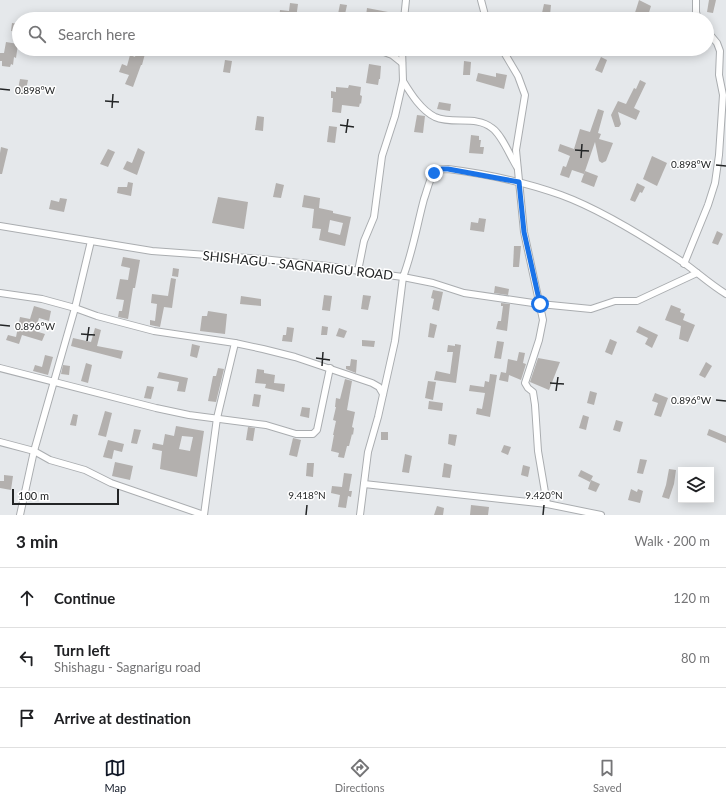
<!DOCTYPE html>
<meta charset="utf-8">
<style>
:root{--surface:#fff;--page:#f6f6f6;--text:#202124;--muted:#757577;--line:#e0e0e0;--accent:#111827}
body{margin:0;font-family:Lato,sans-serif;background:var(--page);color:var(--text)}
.controls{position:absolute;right:12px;bottom:12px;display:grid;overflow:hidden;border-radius:0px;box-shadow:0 2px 10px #0003}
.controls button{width:36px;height:36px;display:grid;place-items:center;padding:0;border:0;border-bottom:1px solid var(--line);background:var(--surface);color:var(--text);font:20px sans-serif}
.scale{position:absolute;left:12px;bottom:10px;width:107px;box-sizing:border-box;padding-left:4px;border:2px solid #232526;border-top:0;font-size:11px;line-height:14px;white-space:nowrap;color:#232526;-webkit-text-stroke:3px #fff;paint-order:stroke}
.stop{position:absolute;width:12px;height:12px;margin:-9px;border:3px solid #1a73e8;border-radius:50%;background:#fff}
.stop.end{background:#1a73e8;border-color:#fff;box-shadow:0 1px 4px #0008}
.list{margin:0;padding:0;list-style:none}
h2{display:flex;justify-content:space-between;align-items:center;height:52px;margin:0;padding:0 16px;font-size:17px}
h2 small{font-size:13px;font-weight:400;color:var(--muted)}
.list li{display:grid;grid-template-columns:26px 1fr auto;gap:12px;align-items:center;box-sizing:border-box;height:60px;padding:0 16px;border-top:1px solid var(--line)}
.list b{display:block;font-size:15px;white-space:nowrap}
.list p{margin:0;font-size:13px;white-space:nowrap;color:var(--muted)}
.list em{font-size:13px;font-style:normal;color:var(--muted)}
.icon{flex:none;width:22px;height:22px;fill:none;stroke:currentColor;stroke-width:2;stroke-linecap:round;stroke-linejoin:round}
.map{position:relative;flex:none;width:726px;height:515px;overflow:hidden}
.search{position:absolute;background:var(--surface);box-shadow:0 2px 10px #0003;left:12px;right:12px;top:12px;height:44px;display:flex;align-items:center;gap:10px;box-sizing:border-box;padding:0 14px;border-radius:22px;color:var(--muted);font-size:15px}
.sheet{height:232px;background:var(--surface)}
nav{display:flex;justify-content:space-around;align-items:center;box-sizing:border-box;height:56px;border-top:1px solid var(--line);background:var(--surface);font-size:11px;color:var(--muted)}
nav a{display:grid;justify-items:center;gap:2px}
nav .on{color:var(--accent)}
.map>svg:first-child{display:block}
</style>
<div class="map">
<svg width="726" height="515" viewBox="0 0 726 515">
<rect width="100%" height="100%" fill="#e5e8eb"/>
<g fill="#b3b0ae" fill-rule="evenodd">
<polygon points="639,0 651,6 647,19 633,19"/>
<polygon points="709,0 716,0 713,13 707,12"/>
<polygon points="290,3 298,4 296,19 279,19 280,10 289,11"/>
<polygon points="340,4 347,5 344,19 337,19"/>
<polygon points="544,4 551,5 550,15 557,16 556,19 539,19 540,13 542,13"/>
<polygon points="367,8 388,12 387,19 377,19 377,18 366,16"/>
<polygon points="12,23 19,24 19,32 11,31"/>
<polygon points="6,42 18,44 16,58 14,57 13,65 11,64 10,67 2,66 2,61 0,61 0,53 4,53"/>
<polygon points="137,49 146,50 142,65 141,65 133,87 125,84 129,75 119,72 122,64 127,66 130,55 135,57"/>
<polygon points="601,57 607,60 602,73 595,70"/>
<polygon points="225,60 232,61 230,73 223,72"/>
<polygon points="464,61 471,62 470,75 463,75"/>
<polygon points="369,64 381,66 380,79 379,79 378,85 366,83"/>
<polygon points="478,73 496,77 496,73 507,75 504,89 476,81"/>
<polygon points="20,79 28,80 25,95 17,94"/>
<polygon points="640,80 646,83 634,108 640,111 636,120 618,112 621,124 619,127 615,127 611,115 618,101 626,104 634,88 636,89"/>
<polygon points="349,85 361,87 360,95 362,96 361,104 360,103 359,107 342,105 341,113 332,112 333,98 331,98 331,91 336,92 336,87 348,88"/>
<polygon points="439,102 451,104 450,111 437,109"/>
<polygon points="598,109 604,111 598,133 601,134 599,139 613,143 606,161 602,163 599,161 595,142 584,174 572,170 569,178 560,175 563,166 566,167 570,156 558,151 560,144 574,149 580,129 590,132"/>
<polygon points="417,115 425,116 423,133 414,132"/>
<polygon points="257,116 264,117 263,131 255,130"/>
<polygon points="329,126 337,127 335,143 327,142"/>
<polygon points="471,135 479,136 479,140 481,140 480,147 484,147 483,154 469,153"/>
<polygon points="1,147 8,149 2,174 0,174 0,153"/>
<polygon points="138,148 145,152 137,175 123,169 127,161 132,163"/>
<polygon points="108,149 115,152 108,167 100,164"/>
<polygon points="652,156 667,163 657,186 643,179"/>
<polygon points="585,171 598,176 594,187 581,182"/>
<polygon points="128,182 133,183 131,196 117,193 118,187 127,187"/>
<polygon points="276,183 284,185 281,198 273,197"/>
<polygon points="637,183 645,187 642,193 640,192 635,202 630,200"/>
<path d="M304,195l16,3 -1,10 14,3v2l18,4 -6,29 -26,-6 2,-11 -9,-1 2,-19 -12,-2zM330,220l13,3 -3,12 -12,-3z"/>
<polygon points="218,197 248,202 244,229 212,223"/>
<polygon points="60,198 67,199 64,212 49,209 51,200 59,202"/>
<polygon points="479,218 486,219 484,232 470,230 471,222 478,223"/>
<polygon points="717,231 723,234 718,245 712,243"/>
<polygon points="514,246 521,246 519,267 513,267"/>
<polygon points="123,257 140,260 135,288 133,288 128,319 118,317 119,311 122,311 124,300 116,299 120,279 128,280 130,268 121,266"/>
<polygon points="173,268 179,269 178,277 172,276"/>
<polygon points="171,278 176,279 172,308 164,307 160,327 150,325 150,320 155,321 157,304 151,303 152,294 168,296"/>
<polygon points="495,286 509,289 508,295 494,293"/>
<polygon points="433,290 443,292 439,311 432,309 434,299 431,298"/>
<polygon points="324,295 332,296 330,311 322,310"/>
<polygon points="363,295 371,296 368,310 361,309"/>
<polygon points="241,296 261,299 261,306 240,304"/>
<polygon points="501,303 510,304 507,331 496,329 498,321 501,321 503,306 501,306"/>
<polygon points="671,305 681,309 680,312 685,314 683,320 695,325 688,342 679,339 681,326 665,320"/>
<polygon points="34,306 51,311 49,321 39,318 35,331 45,334 42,341 22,335 19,344 6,340 8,335 16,337 20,317 30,319"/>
<polygon points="208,311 227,314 225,334 200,331 202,316 207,316"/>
<polygon points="430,323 437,325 434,338 428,337"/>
<polygon points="322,326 328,327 327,335 321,335"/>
<polygon points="639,326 658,335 652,348 645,344 648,338 636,332"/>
<polygon points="287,327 294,328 292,342 282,341 283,335 286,335"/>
<polygon points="95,328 101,330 97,346 123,351 121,359 71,346 73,338 91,342"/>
<polygon points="339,328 347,331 344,338 336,336"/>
<polygon points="610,339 617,342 612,355 605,352"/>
<polygon points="362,340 375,341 374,347 362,346"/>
<polygon points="497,341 504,342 501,359 494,358"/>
<polygon points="192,344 200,346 197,358 190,356"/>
<polygon points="455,344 461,345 456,383 434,380 436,371 450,374 453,352 447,352 448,345 455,346"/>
<polygon points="519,352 525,353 523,363 526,364 521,380 509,375 508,382 499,380 501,372 506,373 508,359 517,361"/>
<polygon points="45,355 53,357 48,375 33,371 35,365 42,367"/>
<polygon points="538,358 560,362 549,390 530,382"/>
<polygon points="351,359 357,360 356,373 346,369 346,366 350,366"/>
<polygon points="706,362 712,366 705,378 699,375"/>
<polygon points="86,363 92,365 88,383 81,381"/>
<polygon points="63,365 70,366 69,375 61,374"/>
<polygon points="218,368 224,369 216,402 208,401 213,376 216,376"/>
<polygon points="257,369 264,370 264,373 275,375 274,383 285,384 284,392 265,388 266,384 255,383"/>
<polygon points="159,372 188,378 185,392 177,391 179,382 157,378"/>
<polygon points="490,374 497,375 490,417 476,414 477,408 482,409 485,393 469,391 470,385 484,387 485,381 489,382"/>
<polygon points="345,379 352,381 347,410 355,412 352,427 354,428 353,435 352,434 349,446 347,446 344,458 338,457 339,453 331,451 334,435 333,435 336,421 333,420 336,407 335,407 336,398 340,399"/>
<polygon points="428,381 436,382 433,400 425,398"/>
<polygon points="147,386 154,387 151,399 144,398"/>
<polygon points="590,391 597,393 594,405 587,403"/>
<polygon points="655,393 668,398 661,417 654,415 658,403 652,401"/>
<polygon points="254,394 261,395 259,407 252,406"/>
<polygon points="429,401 443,403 442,411 428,409"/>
<polygon points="302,407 310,408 309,418 300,416"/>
<polygon points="105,411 112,413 106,437 98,435"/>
<polygon points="73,414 78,415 76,426 70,425"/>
<polygon points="583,415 589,417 586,430 579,428"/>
<polygon points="616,420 623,422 620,432 613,430"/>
<path d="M176,426l28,5 -7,46 -37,-8 2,-18 -10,-2 1,-6 10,2 2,-11 9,2zM182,436l11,1 -3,14 -11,-2z"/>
<polygon points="248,427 255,428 253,441 246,440"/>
<polygon points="134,429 141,430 137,444 131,443"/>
<polygon points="709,429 726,436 726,443 707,435"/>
<rect x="381" y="432" width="7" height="8"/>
<polygon points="449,434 457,435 455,446 448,444"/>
<polygon points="293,438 301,440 297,457 289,455"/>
<polygon points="108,440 124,444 122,452 114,450 112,459 103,457"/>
<polygon points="504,445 511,447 508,455 501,452"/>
<polygon points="405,454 412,456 409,473 402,472"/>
<polygon points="640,459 647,460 643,474 637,473"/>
<polygon points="115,462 133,466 130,480 112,476"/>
<polygon points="307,463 314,463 313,477 306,476"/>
<polygon points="444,463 452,465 450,478 442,477"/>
<polygon points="523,465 530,467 528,477 521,475"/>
<polygon points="669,469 676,470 674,484 669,499 662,497 666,485"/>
<polygon points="581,470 593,476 590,482 578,476"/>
<polygon points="344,473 352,474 349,491 352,491 351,497 348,496 346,508 338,507 340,495 331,493 332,486 342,487"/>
<polygon points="4,475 13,476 11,490 0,488 0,481 4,481"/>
<polygon points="591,480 600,484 596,492 588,489"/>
<polygon points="631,489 637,492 638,489 643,491 640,503 628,500"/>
<polygon points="471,505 489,507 488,515 470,515"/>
<polygon points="437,506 444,508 443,515 434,515"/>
</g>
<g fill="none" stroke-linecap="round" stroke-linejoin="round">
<defs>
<g id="street">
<polyline points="481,0 486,19"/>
<polyline points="696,0 696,12 698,19"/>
<polyline points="404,19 406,0"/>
<polyline points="376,49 392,55 402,63"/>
<polyline points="502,49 518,76 525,95 516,150 524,232 543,320 539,340 525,383 528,388 533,392 535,405 538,451 547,504"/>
<path d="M403,81c8,13 18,29 32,36 18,8 41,-2 57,11 10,7 18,28 25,39"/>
<path d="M0,226l152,25 110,8 66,7 44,7 31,4c10,-26 14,-52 21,-78 3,-8 5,-19 10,-26 4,-4 9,-4 14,-4 39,5 77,13 113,26 41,15 87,44 123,68 14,10 27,22 42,31"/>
<polyline points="684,264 708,205 715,183 719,155 723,95 719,75 720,51 717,43 707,31"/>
<polyline points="358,271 364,241 374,217 382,156 395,116 403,81 402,49"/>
<polyline points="0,293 42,299 75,308 97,316 154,331 235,343 263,349 295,357 372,383 379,387 383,394"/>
<polyline points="0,368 156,408 189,415 266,425 296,434 313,434 317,430 330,368"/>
<polyline points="0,442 34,451 50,460 85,470 111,483 204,515"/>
<polyline points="364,484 547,504 601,515"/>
<polyline points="20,515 34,451 75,308 91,241"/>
<polyline points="204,515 217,418 235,343"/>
<polyline points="360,515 368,452 378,417 395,341 403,277 433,283 464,293 540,304 591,309 615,301 637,301 697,273"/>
</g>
</defs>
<use href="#street" stroke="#aaadb0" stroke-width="8"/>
<use href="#street" stroke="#fff" stroke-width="6"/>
</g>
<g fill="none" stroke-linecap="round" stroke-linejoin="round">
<polyline stroke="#1a73e8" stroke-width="5" points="434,173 442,169 448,169 519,182 524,232 540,304"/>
</g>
<path fill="none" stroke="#232526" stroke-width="1.5" d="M0,89l10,1M105,101l14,1M112,108l1,-14M340,125l14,2M346,133l2,-14M575,150l14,1M581,158l1,-14M716,165l10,1M0,325l10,1M81,334l14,1M87,341l2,-14M316,358l14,2M322,366l1,-14M550,383l14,1M556,391l2,-14M716,400l10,1M306,515l1,-10M543,515l1,-10"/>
<g text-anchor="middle" stroke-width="3" stroke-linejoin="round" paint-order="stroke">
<g font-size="13" fill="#232526" stroke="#fff">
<text transform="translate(298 265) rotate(6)" y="5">SHISHAGU - SAGNARIGU ROAD</text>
</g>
</g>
<g font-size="10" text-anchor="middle" fill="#232526" stroke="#fff" stroke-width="3" stroke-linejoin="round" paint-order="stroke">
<text x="35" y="94">0.898°W</text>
<text x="691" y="168">0.898°W</text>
<text x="35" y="330">0.896°W</text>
<text x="691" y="404">0.896°W</text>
<text x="307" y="499">9.418°N</text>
<text x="544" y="499">9.420°N</text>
</g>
</svg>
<div class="controls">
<button><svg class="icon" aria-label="layers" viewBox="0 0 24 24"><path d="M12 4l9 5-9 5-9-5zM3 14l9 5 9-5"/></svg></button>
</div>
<div class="scale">100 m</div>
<div class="stop" style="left:540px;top:304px"></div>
<div class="stop end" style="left:434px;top:173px"></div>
<div class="search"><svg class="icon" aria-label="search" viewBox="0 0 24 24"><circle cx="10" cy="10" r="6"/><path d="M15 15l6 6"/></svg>Search here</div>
</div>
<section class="sheet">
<h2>3 min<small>Walk · 200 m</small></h2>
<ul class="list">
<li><svg class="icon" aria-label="ahead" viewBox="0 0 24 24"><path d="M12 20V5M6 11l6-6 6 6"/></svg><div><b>Continue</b></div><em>120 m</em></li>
<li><svg class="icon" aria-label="left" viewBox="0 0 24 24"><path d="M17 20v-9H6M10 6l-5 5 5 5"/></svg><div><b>Turn left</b><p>Shishagu - Sagnarigu road</p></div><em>80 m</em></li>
<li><svg class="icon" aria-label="arrive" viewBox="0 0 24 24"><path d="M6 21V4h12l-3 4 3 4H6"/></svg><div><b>Arrive at destination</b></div></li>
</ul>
</section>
<nav>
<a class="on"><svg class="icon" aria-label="map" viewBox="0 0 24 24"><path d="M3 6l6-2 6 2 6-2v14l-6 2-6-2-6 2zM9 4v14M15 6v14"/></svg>Map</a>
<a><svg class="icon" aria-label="directions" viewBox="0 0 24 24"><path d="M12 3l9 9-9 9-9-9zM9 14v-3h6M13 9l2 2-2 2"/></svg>Directions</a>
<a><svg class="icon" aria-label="saved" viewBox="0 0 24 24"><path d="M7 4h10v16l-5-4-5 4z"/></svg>Saved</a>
</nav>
